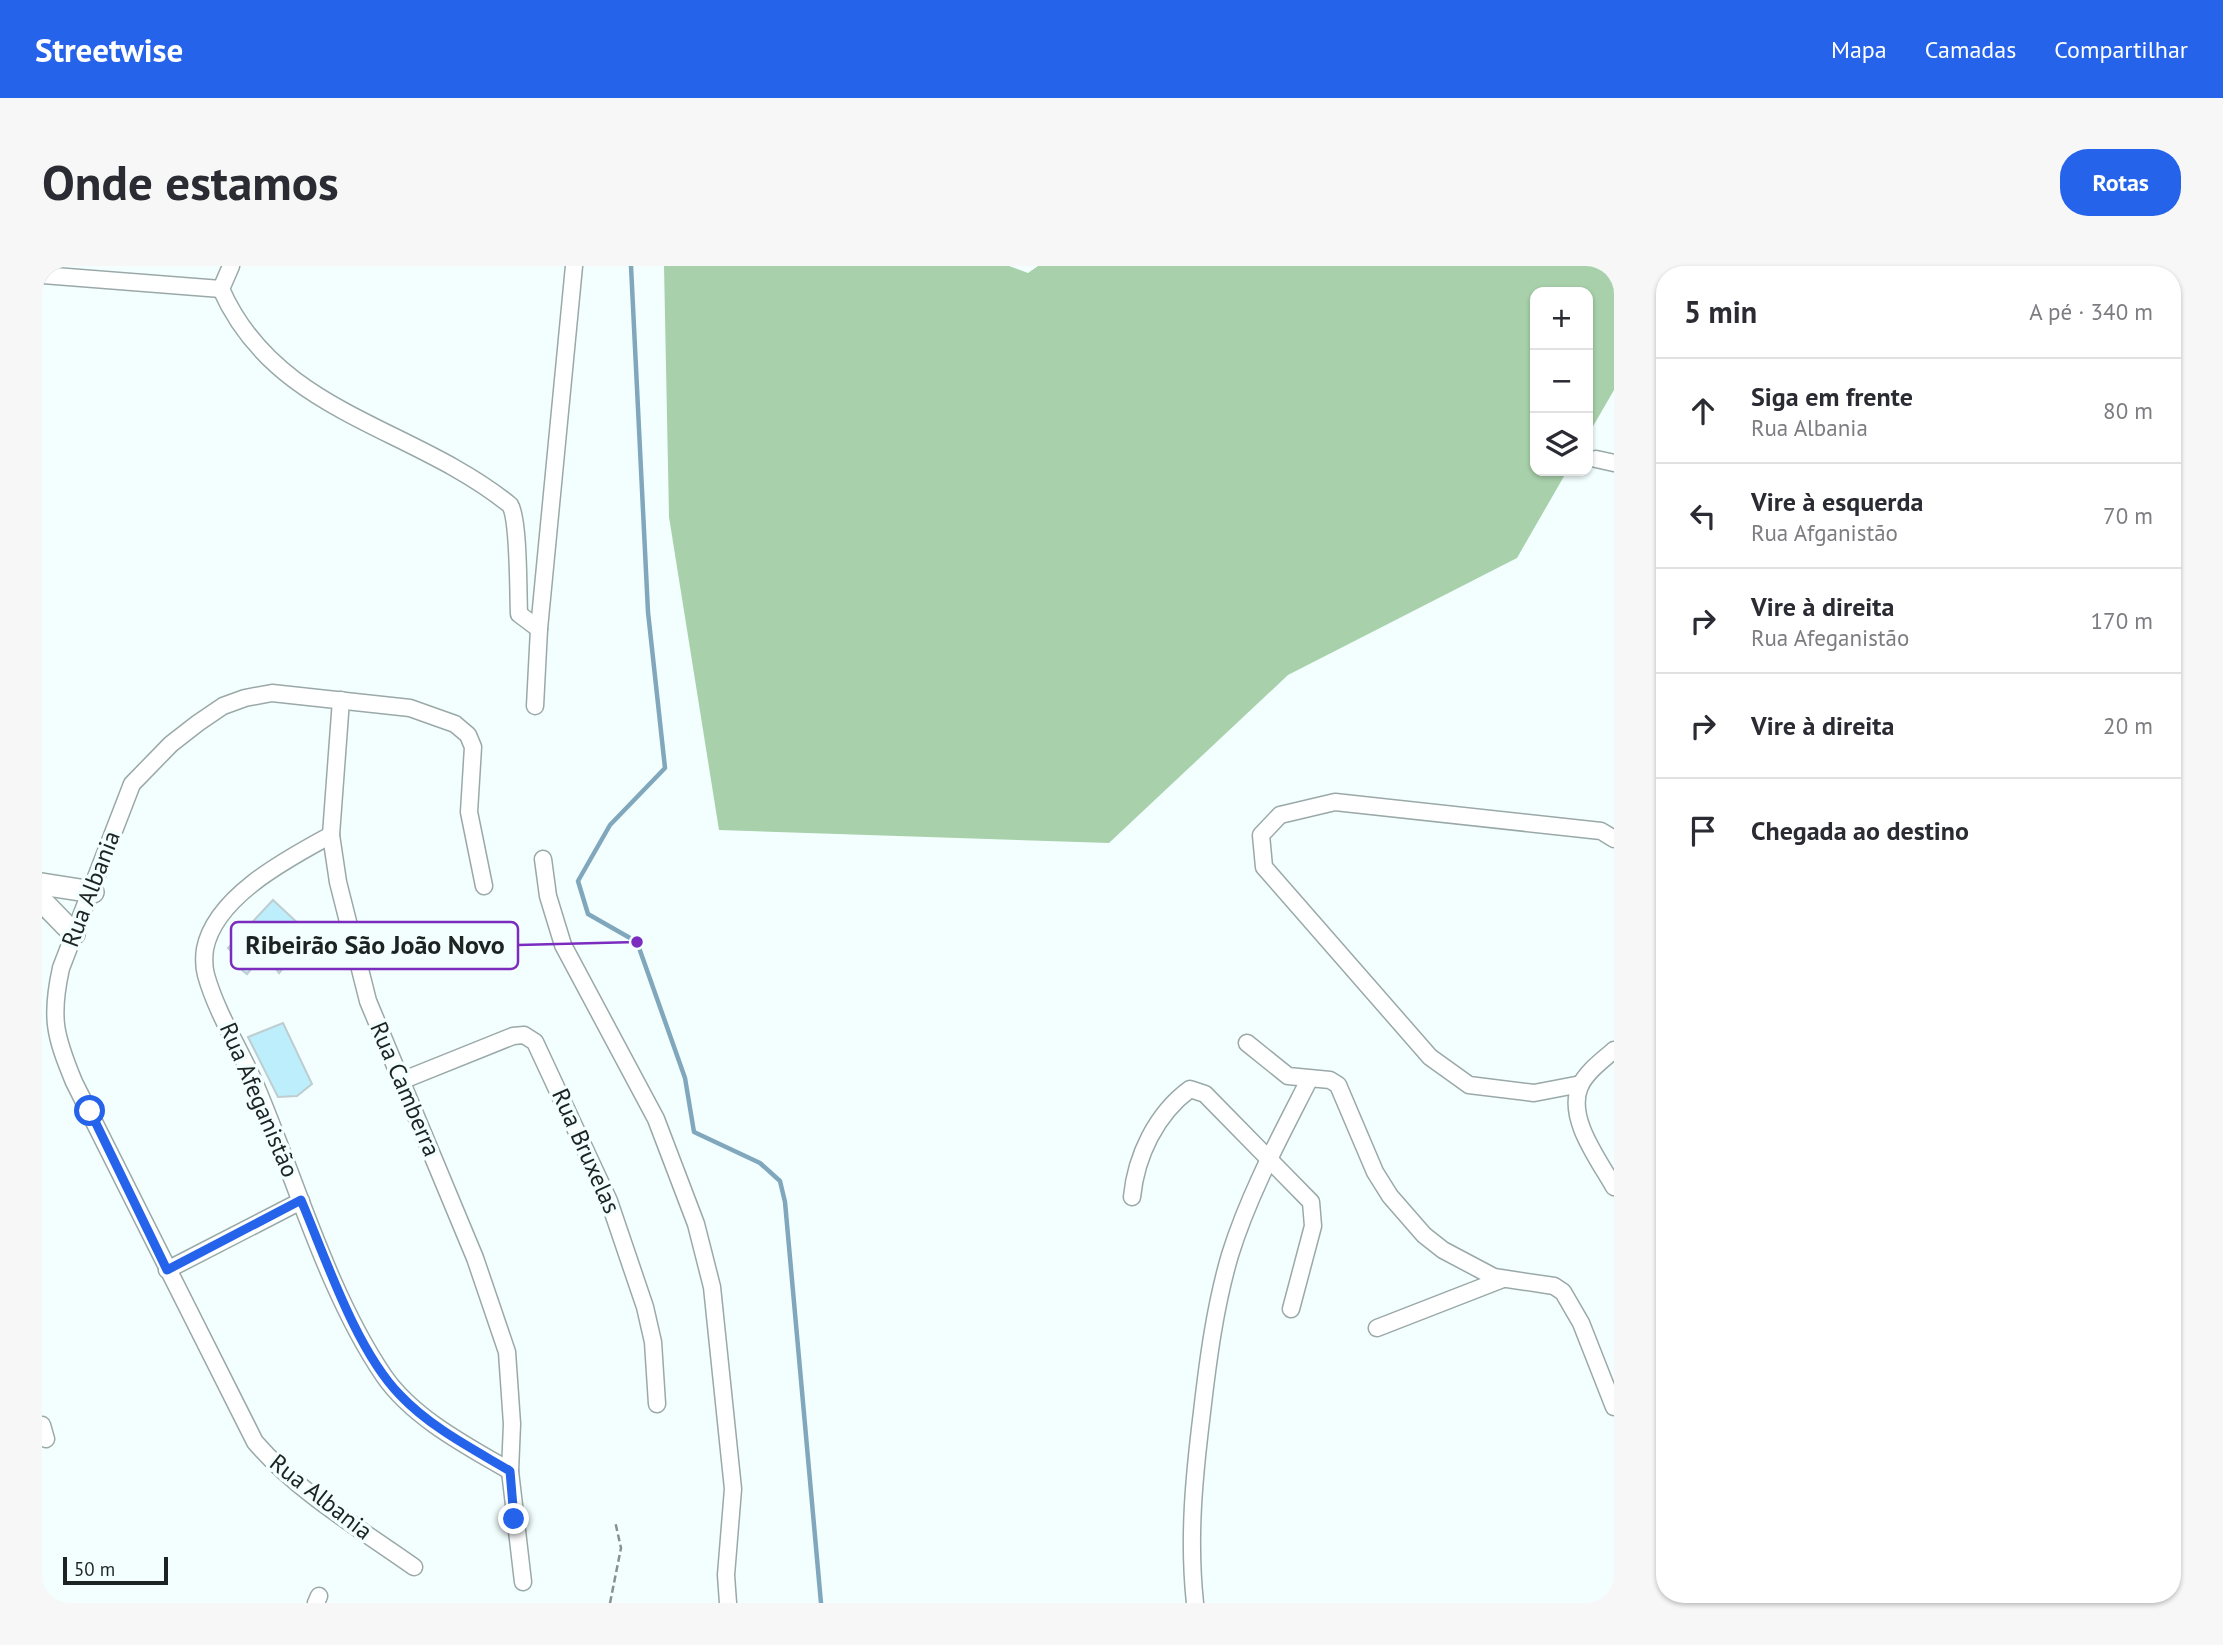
<!DOCTYPE html>
<html lang="pt">
<meta charset="utf-8">
<style>
:root{--surface:#fff;--page:#f7f7f7;--text:#2b2b33;--muted:#7c7c81;--line:#e1e1e2;--accent:#2563eb}
body{margin:0;font-family:"PT Sans",sans-serif;background:var(--page);color:var(--text)}
.controls{position:absolute;right:21px;top:21px;display:grid;overflow:hidden;border-radius:14px;box-shadow:0 2px 5px #0004}
.controls button{width:63px;height:63px;display:grid;place-items:center;padding:0;border:0;border-bottom:2px solid var(--line);background:var(--surface);color:var(--text);font:35px sans-serif}
.scale{position:absolute;left:21px;bottom:18px;width:105px;box-sizing:border-box;padding-left:7px;border:4px solid #1d2322;border-top:0;font-size:19px;line-height:24px;white-space:nowrap;color:#1d2322;-webkit-text-stroke:5px #f2fffe;paint-order:stroke}
.stop{position:absolute;width:21px;height:21px;margin:-16px;border:5px solid #2563eb;border-radius:50%;background:#fff}
.stop.end{background:#2563eb;border-color:#fff;box-shadow:0 2px 7px #0008}
.list{margin:0;padding:0;list-style:none}
h2{display:flex;justify-content:space-between;align-items:center;height:91px;margin:0;padding:0 28px;font-size:30px}
h2 small{font-size:23px;font-weight:400;color:var(--muted)}
.list li{display:grid;grid-template-columns:46px 1fr auto;gap:21px;align-items:center;box-sizing:border-box;height:105px;padding:0 28px;border-top:2px solid var(--line)}
.list b{display:block;font-size:26px;white-space:nowrap}
.list p{margin:0;font-size:23px;white-space:nowrap;color:var(--muted)}
.list em{font-size:23px;font-style:normal;color:var(--muted)}
.icon{flex:none;width:38px;height:38px;fill:none;stroke:currentColor;stroke-width:2;stroke-linecap:round;stroke-linejoin:round}
.map{position:relative;flex:none;width:1572px;height:1337px;overflow:hidden;border-radius:28px}
header{display:flex;align-items:center;gap:42px;box-sizing:border-box;height:98px;padding:0 35px;background:var(--accent);color:#fff}
header strong{font-size:33px}
nav{display:flex;gap:38px;margin-inline-start:auto;font-size:24px}
.intro{display:flex;align-items:center;justify-content:space-between;box-sizing:border-box;height:168px;padding:0 42px}
h1{margin:0;font-size:49px}
.button{padding:18px 32px;border-radius:28px;background:var(--accent);color:#fff;font-size:24px;font-weight:700}
main{display:flex;gap:42px;padding:0 42px}
aside{flex:1;background:var(--surface);border-radius:28px;box-shadow:0 2px 5px #0004}
.map>svg:first-child{display:block}
</style>
<header>
<strong>Streetwise</strong>
<nav><a>Mapa</a><a>Camadas</a><a>Compartilhar</a></nav>
</header>
<div class="intro"><h1>Onde estamos</h1><a class="button">Rotas</a></div>
<main>
<div class="map">
<svg width="1572" height="1337" viewBox="0 0 1572 1337">
<rect width="100%" height="100%" fill="#f2fffe"/>
<polygon fill="#a8d1ab" points="622,0 967,0 986,7 996,0 1572,0 1572,124 1546,169 1546,26 1493,26 1493,205 1525,205 1475,292 1246,409 1067,577 677,564 627,251"/>
<g fill="none" stroke-linecap="round" stroke-linejoin="round">
<polyline stroke="#81a7bd" stroke-width="4.5" points="589,0 606,346 623,502 568,559 536,615 546,648 595,676 643,812 652,866 718,897 738,915 743,936 779,1337"/>
</g>
<g fill="#bceffb" stroke="#becdd1" stroke-width="2">
<polygon points="231,634 260,661 239,684 249,693 237,707 228,694 221,701 215,696 205,708 190,696 196,692 186,682"/>
<polygon points="241,757 270,818 255,830 236,831 206,771"/>
</g>
<g fill="none" stroke-linecap="round" stroke-linejoin="round">
<defs>
<g id="minor">
<path d="M189,0l-10,23c55,125 192,137 289,216 9,14 8,87 9,109l20,15"/>
<polyline points="0,9 179,23"/>
<polyline points="1554,193 1572,197"/>
<polyline points="299,434 289,569 296,616 326,735 433,992 465,1086 470,1158 468,1205 481,1316"/>
<polyline points="493,440 497,363 532,0"/>
<path d="M289,569c-42,23 -116,61 -126,114 -1,7 -1,18 1,26 11,39 34,74 50,111 39,92 72,208 128,290 29,42 83,70 126,95"/>
<polyline points="501,593 506,630 521,679 614,853 654,958 670,1021 691,1223 684,1309 686,1337"/>
<polyline points="1205,777 1246,810 1288,814 1296,819 1333,906 1348,930 1382,969 1401,984 1452,1011 1512,1020 1521,1026 1539,1057 1572,1141"/>
<path d="M1572,784c-11,10 -27,21 -34,36 -14,32 19,74 34,101"/>
<polyline points="359,815 471,770 482,769 493,776 567,935 603,1041 611,1076 615,1138"/>
<polyline points="1539,818 1492,827 1427,819 1388,791 1222,601 1219,569 1238,549 1293,536 1559,565 1572,573"/>
<path d="M1090,931c4,-41 24,-83 58,-108l15,5 106,108 2,24 -22,83"/>
<polyline points="125,1004 259,935"/>
<polyline points="1335,1062 1461,1013"/>
<polyline points="0,1159 4,1173"/>
<path d="M372,1301c-55,-39 -115,-74 -159,-125l-181,-360c-19,-46 -24,-64 -13,-114l71,-184 39,-40 27,-21 25,-17 22,-8 27,-5 138,15 45,16 13,11 5,12 -4,65 15,74"/>
<polyline points="274,1337 277,1330"/>
<path d="M1153,1337c-7,-65 -1,-126 7,-191 6,-52 13,-106 28,-157 19,-61 50,-118 79,-175"/>
</g>
<g id="major">
<polyline points="0,618 51,626"/>
<polyline points="0,635 32,668"/>
</g>
</defs>
<use href="#minor" stroke="#9aa9a8" stroke-width="19"/>
<use href="#major" stroke="#9aa9a8" stroke-width="24"/>
<polyline stroke="#889190" stroke-width="2.5" stroke-dasharray="7 3.5" stroke-linecap="butt" points="568,1337 579,1282 573,1255"/>
<use href="#minor" stroke="#fff" stroke-width="16"/>
<use href="#major" stroke="#fff" stroke-width="21"/>
</g>
<g fill="none" stroke-linecap="round" stroke-linejoin="round">
<path stroke="#2563eb" stroke-width="9" d="M48,845l77,159 134,-70c25,59 55,150 99,195 30,32 73,54 110,76l4,48"/>
</g>
<g text-anchor="middle" stroke-width="7" stroke-linejoin="round" paint-order="stroke">
<g font-size="24" fill="#1d2322" stroke="#f2fffe">
<text transform="translate(49 623) rotate(-69)" y="8">Rua Albania</text>
<text transform="translate(363 823) rotate(67)" y="8">Rua Camberra</text>
<text transform="translate(217 834) rotate(67)" y="8">Rua Afeganistão</text>
<text transform="translate(544 885) rotate(66)" y="8">Rua Bruxelas</text>
<text transform="translate(279 1231) rotate(38)" y="8">Rua Albania</text>
</g>
</g>
<path fill="none" stroke="#7b2cbf" stroke-width="2.5" d="M595 676L476 679"/>
<circle fill="#7b2cbf" stroke="#f2fffe" stroke-width="2.5" cx="595" cy="676" r="7"/>
<rect fill="#f2fffe" stroke="#7b2cbf" stroke-width="2.5" x="189" y="656" width="287" height="47" rx="7"/>
<g font-size="26" text-anchor="middle" font-weight="bold" fill="#1d2322">
<text x="333" y="688">Ribeirão São João Novo</text>
</g>
</svg>
<div class="controls">
<button>+</button>
<button>−</button>
<button><svg class="icon" aria-label="layers" viewBox="0 0 24 24"><path d="M12 4l9 5-9 5-9-5zM3 14l9 5 9-5"/></svg></button>
</div>
<div class="scale">50 m</div>
<div class="stop" style="left:48px;top:845px"></div>
<div class="stop end" style="left:472px;top:1253px"></div>
</div>
<aside>
<h2>5 min<small>A pé · 340 m</small></h2>
<ul class="list">
<li><svg class="icon" aria-label="ahead" viewBox="0 0 24 24"><path d="M12 20V5M6 11l6-6 6 6"/></svg><div><b>Siga em frente</b><p>Rua Albania</p></div><em>80 m</em></li>
<li><svg class="icon" aria-label="left" viewBox="0 0 24 24"><path d="M17 20v-9H6M10 6l-5 5 5 5"/></svg><div><b>Vire à esquerda</b><p>Rua Afganistão</p></div><em>70 m</em></li>
<li><svg class="icon" aria-label="right" viewBox="0 0 24 24"><path d="M7 20v-9h11M14 6l5 5-5 5"/></svg><div><b>Vire à direita</b><p>Rua Afeganistão</p></div><em>170 m</em></li>
<li><svg class="icon" aria-label="right" viewBox="0 0 24 24"><path d="M7 20v-9h11M14 6l5 5-5 5"/></svg><div><b>Vire à direita</b></div><em>20 m</em></li>
<li><svg class="icon" aria-label="arrive" viewBox="0 0 24 24"><path d="M6 21V4h12l-3 4 3 4H6"/></svg><div><b>Chegada ao destino</b></div></li>
</ul>
</aside>
</main>
